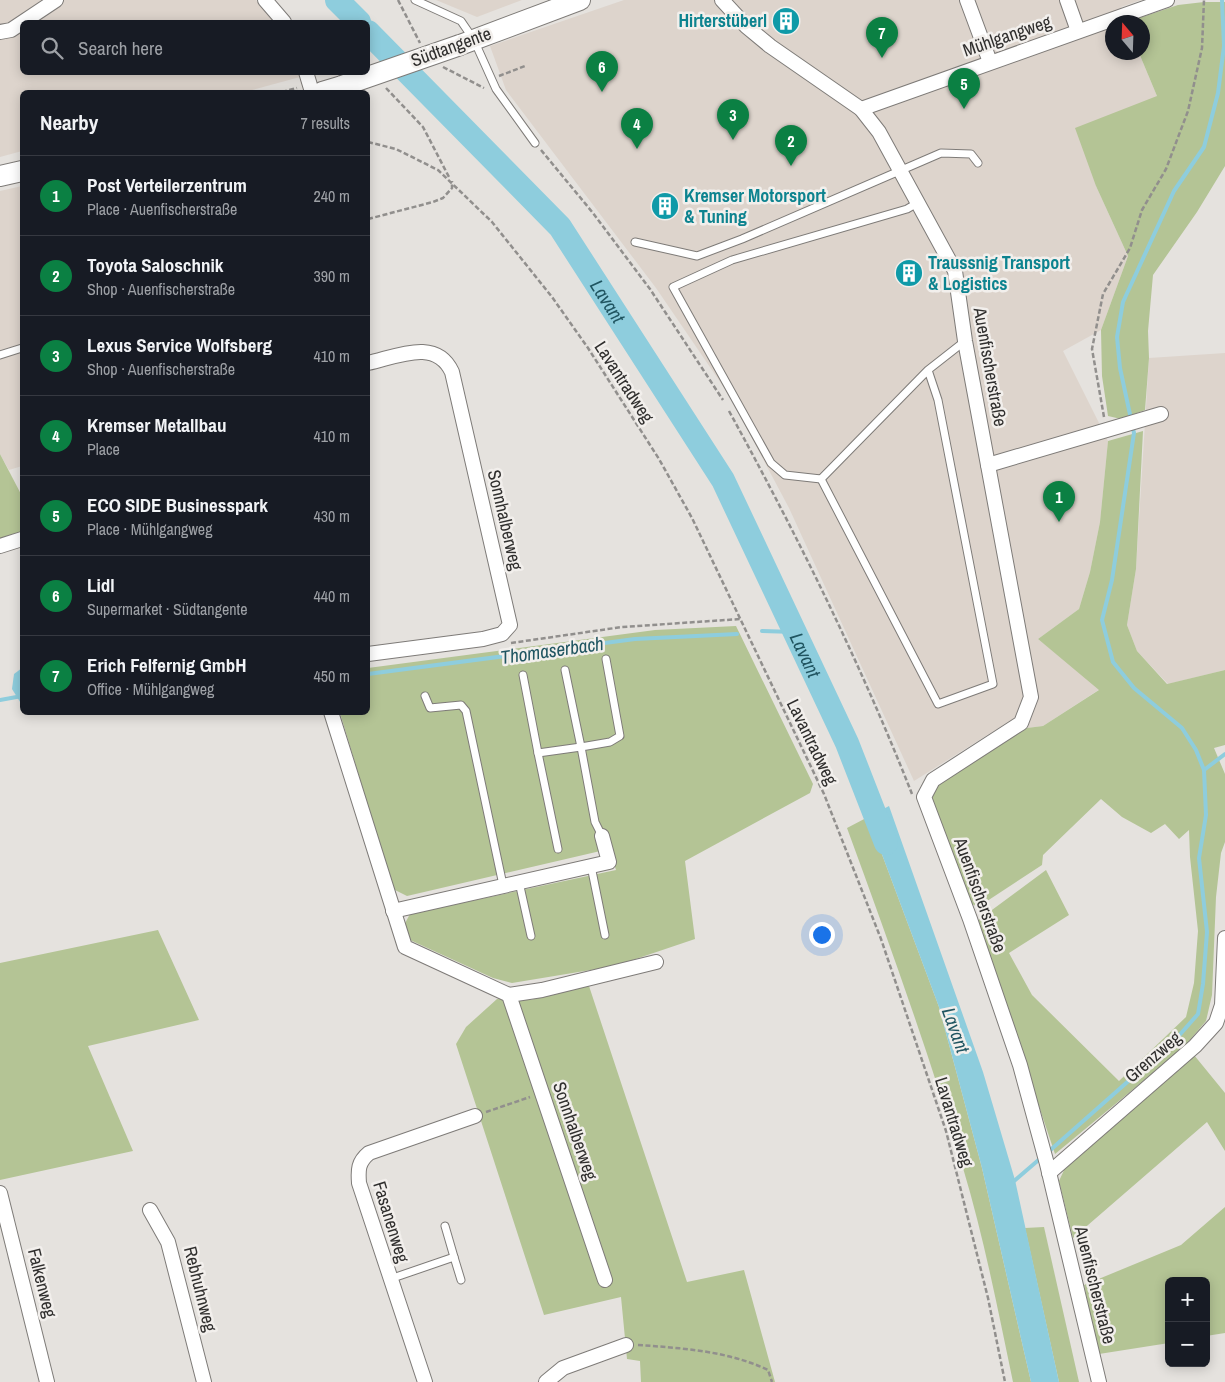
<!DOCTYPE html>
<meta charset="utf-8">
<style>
:root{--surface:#171b24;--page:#242831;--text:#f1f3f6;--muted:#9ea1a6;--line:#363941;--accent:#0b8043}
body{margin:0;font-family:"Archivo Narrow",sans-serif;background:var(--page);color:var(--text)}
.controls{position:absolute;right:15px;bottom:15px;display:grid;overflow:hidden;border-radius:8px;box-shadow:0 2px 12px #0003}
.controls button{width:45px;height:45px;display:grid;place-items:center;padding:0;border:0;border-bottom:1px solid var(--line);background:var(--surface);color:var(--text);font:25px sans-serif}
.compass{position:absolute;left:1105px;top:15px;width:45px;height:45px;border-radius:50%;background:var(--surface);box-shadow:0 2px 12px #0003;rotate:341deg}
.you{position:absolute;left:821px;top:934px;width:18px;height:18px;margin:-12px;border:4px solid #fff;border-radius:50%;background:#1a73e8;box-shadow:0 0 0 8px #1a73e833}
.badge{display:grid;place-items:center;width:32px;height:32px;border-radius:50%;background:var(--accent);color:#fff;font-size:16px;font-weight:700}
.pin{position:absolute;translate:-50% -41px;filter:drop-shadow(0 1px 2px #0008)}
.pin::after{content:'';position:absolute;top:26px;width:18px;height:15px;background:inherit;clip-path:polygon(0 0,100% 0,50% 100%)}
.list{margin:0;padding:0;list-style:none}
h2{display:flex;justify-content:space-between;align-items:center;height:65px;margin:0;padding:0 20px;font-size:21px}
h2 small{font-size:16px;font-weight:400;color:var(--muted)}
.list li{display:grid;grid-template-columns:32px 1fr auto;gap:15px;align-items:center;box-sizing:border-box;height:80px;padding:0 20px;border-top:1px solid var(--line)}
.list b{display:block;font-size:19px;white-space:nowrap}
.list p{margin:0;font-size:16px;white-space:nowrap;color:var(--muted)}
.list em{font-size:16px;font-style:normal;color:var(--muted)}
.icon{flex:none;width:28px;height:28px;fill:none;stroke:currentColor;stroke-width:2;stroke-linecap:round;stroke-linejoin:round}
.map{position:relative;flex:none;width:1225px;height:1382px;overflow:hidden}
.search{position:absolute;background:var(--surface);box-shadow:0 2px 12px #0003;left:20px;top:20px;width:350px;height:55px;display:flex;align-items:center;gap:12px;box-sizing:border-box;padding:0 18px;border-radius:8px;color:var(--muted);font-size:19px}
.panel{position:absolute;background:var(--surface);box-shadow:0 2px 12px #0003;left:20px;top:90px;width:350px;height:625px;border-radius:8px}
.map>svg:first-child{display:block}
</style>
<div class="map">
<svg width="1225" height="1382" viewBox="0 0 1225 1382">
<rect width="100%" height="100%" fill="#e5e2de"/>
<g fill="#ddd4cc">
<polygon points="0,0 256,0 278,22 22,22 22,72 298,72 300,77 245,92 22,92 22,151 0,157"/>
<polygon points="436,0 522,0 477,17"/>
<polygon points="624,0 1141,0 1121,7 1127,22 1112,22 1112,52 1139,53 1157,96 1096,186 1128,256 1101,330 1063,351 1108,441 1100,522 1090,572 1079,609 1038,639 1100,689 1043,726 1027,728 1013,719 914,781 789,508 729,395 656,288 506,90 490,46"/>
<polygon points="22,186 22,466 9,470 0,454 0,191"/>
<polygon points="1225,353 1225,670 1168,684 1137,651 1127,625 1136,569 1149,358"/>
</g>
<g fill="#b4c495">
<polygon points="1204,2 1225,2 1225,166 1197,212 1153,275 1148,331 1149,358 1145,410 1121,419 1108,416 1102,376 1101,330 1128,256 1096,186 1075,128 1157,96 1139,53 1142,52 1142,22 1127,22 1178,5"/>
<polygon points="1143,431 1136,569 1127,625 1137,651 1167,684 1225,670 1225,745 1214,748 1225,774 1225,842 1221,853 1216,897 1212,995 1206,1021 1183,1048 1055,1154 977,921 1046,870 1069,915 1009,953 1032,995 1119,1081 1186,1017 1194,983 1198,931 1190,857 1189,830 1179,839 1165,824 1151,833 1122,817 1101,799 1043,855 1042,865 978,907 970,903 932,798 936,786 1027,728 1043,726 1099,690 1038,639 1079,609 1090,572 1100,522 1108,441"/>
<polygon points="0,454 22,496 22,532 0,540"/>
<polygon points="736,626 813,784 810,793 685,861 695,939 615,966 512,983 493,978 410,940 404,925 410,914 616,870 609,849 407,896 393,889 340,713 368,712 368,668 655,630"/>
<path d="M868,817l71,190 43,161 49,214h-18c-15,-72 -29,-144 -50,-214 -34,-115 -75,-228 -116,-340z"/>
<polygon points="158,930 199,1020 88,1046 133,1151 0,1180 0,963"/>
<polygon points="589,986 687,1282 744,1270 775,1382 641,1382 640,1361 627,1359 621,1297 544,1315 456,1044 466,1027 497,999 530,1000"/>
<polygon points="1194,1055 1225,1093 1225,1151 1207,1122 1073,1238 1059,1181 1065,1168"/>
<polygon points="1225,1207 1225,1333 1206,1336 1206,1281 1169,1281 1169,1343 1099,1354 1084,1285 1181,1245"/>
<polygon points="1044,1227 1079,1382 1059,1382 1025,1228"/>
</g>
<g fill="#8ecddd">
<polygon points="22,668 22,705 12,689 14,674"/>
<polygon points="889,806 983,1072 1015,1180 1059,1382 1031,1382 982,1168 939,1007 868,817"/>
</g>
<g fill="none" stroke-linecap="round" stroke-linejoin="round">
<g stroke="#8ecddd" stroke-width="4">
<polyline points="762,631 795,632"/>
<polyline points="368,674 635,639 737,634"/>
<polyline points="0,700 22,696"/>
<polyline points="1204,770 1225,754"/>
<polyline points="1047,1153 1176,1039 1198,1014 1203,984 1207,932 1199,858 1206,815 1204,770 1196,750 1182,728 1134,688 1113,662 1102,620 1112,580 1134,433 1120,368 1117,337 1123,302 1174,191 1204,147 1218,93 1224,46 1222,0"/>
<polyline points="1013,1182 1042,1157"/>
</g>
<g stroke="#8ecddd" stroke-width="24">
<polyline points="337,0 359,22"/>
<path id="s1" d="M368,32l192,195 163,253 124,263 39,100"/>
</g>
<defs>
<g id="service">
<polyline points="415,0 461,21 474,40 496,89 535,143"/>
<polyline points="635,242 697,256 742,239 941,153 971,154 978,163"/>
<polyline points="0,355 22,348"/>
<polyline points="928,370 938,400 993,684 938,704 821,479 928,370 965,341"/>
<polyline points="821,479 785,475 771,463 673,287 732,260 907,209 919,202"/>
<polyline points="565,670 581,747 610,742 620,736 606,659"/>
<polyline points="523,675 538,753 581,747 595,822 602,836"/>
<polyline points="425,696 430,708 461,705 466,711 503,885"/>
<polyline points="538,753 558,849"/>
<polyline points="591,866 605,935"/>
<polyline points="519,882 531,936"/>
<polyline points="454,1257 461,1280"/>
<polyline points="390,1279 454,1257 445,1226"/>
</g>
<g id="minor">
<polyline points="265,0 284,22"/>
<polyline points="722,0 746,26 770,46 861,109 879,132 955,271 965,341 1031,697 1021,723 933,780 924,797 970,919 1020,1065 1047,1164 1099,1382"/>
<polyline points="967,0 990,62"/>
<polyline points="1067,0 1078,31"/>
<polyline points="0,32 11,30 56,0"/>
<polyline points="306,72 312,92"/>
<polyline points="861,109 1167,0"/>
<path d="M368,363c28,-6 68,-26 84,9l58,253 -8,9 -19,5 -115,15"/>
<polyline points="988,465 1161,414"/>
<polyline points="0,546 22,539"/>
<polyline points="331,712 405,947 509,995 605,1280"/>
<polyline points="393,911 609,862 602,836"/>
<polyline points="509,995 542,990 656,962"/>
<polyline points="1049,1173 1195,1046 1216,1023 1222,1005 1225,938"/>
<polyline points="0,1193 47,1382"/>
<polyline points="150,1210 168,1242 204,1382"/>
<path d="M425,1382l-66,-199c-1,-13 -1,-21 10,-30l106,-37"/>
<polyline points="546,1382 563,1368 626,1345"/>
</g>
<g id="secondary">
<polyline points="460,45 580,0"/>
<polyline points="322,92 342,86"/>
<polyline points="0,176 22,171"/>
</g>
</defs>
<use href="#service" stroke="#7e7b78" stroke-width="9"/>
<use href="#minor" stroke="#7e7b78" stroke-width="16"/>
<use href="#secondary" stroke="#7e7b78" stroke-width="22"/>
<g stroke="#918f8d" stroke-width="2.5" stroke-dasharray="5 2.5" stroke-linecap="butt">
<polyline points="398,0 420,43"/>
<polyline points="443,67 484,88"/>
<polyline points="499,76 525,66"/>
<polyline points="386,88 423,127 450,179"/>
<polyline points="282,92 297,88"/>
<polyline points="368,142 396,149 438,170 492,222 552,297 588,348 659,459 692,518 824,794 881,939 946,1131 988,1298 1005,1382"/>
<polyline points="541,150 593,213 650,289 723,400"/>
<polyline points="368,219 433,202 443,198 452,188 452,181"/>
<path d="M729,411c68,124 131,251 183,383"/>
<polyline points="1104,417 1092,349 1103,294 1130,248 1142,210 1166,169 1188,111 1202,48 1204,0"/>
<polyline points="511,643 622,627 741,619"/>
<polyline points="486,1112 530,1097"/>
<path d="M638,1345c44,3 90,6 130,25l4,12"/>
</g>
<use href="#service" stroke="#fff" stroke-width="7"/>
<use href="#minor" stroke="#fff" stroke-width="14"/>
<use href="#secondary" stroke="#fff" stroke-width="20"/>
<defs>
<polyline id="secondary-bridge" points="342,86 460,45"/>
</defs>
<use href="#secondary-bridge" stroke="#7e7b78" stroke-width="22" stroke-linecap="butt"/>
<use href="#secondary-bridge" stroke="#fff" stroke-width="20"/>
</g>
<defs>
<symbol id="building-disc" viewBox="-11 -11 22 22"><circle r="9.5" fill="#0f9aa8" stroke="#f2efec"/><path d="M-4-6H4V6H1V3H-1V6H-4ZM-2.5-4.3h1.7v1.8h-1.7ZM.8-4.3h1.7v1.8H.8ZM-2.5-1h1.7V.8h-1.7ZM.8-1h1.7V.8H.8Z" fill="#fff"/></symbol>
</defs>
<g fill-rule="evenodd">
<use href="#building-disc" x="770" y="5" width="32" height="32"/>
<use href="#building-disc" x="649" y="190" width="32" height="32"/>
<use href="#building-disc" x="893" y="257" width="32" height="32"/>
</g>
<g text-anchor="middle" stroke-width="5" stroke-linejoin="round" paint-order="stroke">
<g font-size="18" font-weight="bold" fill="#0d838f" stroke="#f2efec" text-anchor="start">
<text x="767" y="27" text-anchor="end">Hirterstüberl</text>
<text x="684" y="202">Kremser Motorsport<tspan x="684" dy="21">&amp; Tuning</tspan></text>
<text x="928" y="269">Traussnig Transport<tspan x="928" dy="21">&amp; Logistics</tspan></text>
</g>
<g font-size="18" fill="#302f2e" stroke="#f2efec">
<text transform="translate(1007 36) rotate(-19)" y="6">Mühlgangweg</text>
<text transform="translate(451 47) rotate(-20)" y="6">Südtangente</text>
<text transform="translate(990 367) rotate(80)" y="6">Auenfischerstraße</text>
<text transform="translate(624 382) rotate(57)" y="6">Lavantradweg</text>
<text transform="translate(505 520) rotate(77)" y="6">Sonnhalberweg</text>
<text transform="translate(812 742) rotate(64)" y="6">Lavantradweg</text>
<text transform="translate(980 895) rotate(70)" y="6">Auenfischerstraße</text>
<text transform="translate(1153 1057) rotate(-41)" y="6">Grenzweg</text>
<text transform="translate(954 1122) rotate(73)" y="6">Lavantradweg</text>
<text transform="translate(575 1131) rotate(71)" y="6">Sonnhalberweg</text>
<text transform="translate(391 1222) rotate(73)" y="6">Fasanenweg</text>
<text transform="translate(42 1283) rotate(76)" y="6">Falkenweg</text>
<text transform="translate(1095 1285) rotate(76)" y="6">Auenfischerstraße</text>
<text transform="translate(200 1289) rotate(76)" y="6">Rebhuhnweg</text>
</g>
<g font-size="19" font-style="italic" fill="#205561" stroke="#f2efec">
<text dy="7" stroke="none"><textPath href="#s1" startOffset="362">Lavant</textPath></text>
<text transform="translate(552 650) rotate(-8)" y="7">Thomaserbach</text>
<text dy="7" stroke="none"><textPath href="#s1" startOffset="768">Lavant</textPath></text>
<text transform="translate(956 1030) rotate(70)" y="7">Lavant</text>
</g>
</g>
</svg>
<div class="controls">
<button>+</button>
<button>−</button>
</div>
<svg class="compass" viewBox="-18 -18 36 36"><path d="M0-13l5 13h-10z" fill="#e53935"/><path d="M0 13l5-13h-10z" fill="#9ea1a6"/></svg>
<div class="you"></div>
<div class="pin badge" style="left:1059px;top:522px">1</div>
<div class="pin badge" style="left:791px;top:166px">2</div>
<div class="pin badge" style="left:733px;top:140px">3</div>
<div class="pin badge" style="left:637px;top:149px">4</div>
<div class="pin badge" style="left:964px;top:109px">5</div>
<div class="pin badge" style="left:602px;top:92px">6</div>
<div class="pin badge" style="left:882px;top:58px">7</div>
<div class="search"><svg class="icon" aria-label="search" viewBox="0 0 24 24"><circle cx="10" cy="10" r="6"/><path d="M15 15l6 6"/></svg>Search here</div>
<section class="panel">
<h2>Nearby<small>7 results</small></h2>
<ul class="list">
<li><span class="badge">1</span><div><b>Post Verteilerzentrum</b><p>Place · Auenfischerstraße</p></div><em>240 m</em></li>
<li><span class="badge">2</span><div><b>Toyota Saloschnik</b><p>Shop · Auenfischerstraße</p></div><em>390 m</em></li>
<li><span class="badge">3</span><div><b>Lexus Service Wolfsberg</b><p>Shop · Auenfischerstraße</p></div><em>410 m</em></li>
<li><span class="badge">4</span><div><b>Kremser Metallbau</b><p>Place</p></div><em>410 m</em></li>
<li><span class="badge">5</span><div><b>ECO SIDE Businesspark</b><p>Place · Mühlgangweg</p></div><em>430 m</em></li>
<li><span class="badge">6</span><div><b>Lidl</b><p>Supermarket · Südtangente</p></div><em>440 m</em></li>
<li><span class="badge">7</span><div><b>Erich Felfernig GmbH</b><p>Office · Mühlgangweg</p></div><em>450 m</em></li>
</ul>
</section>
</div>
